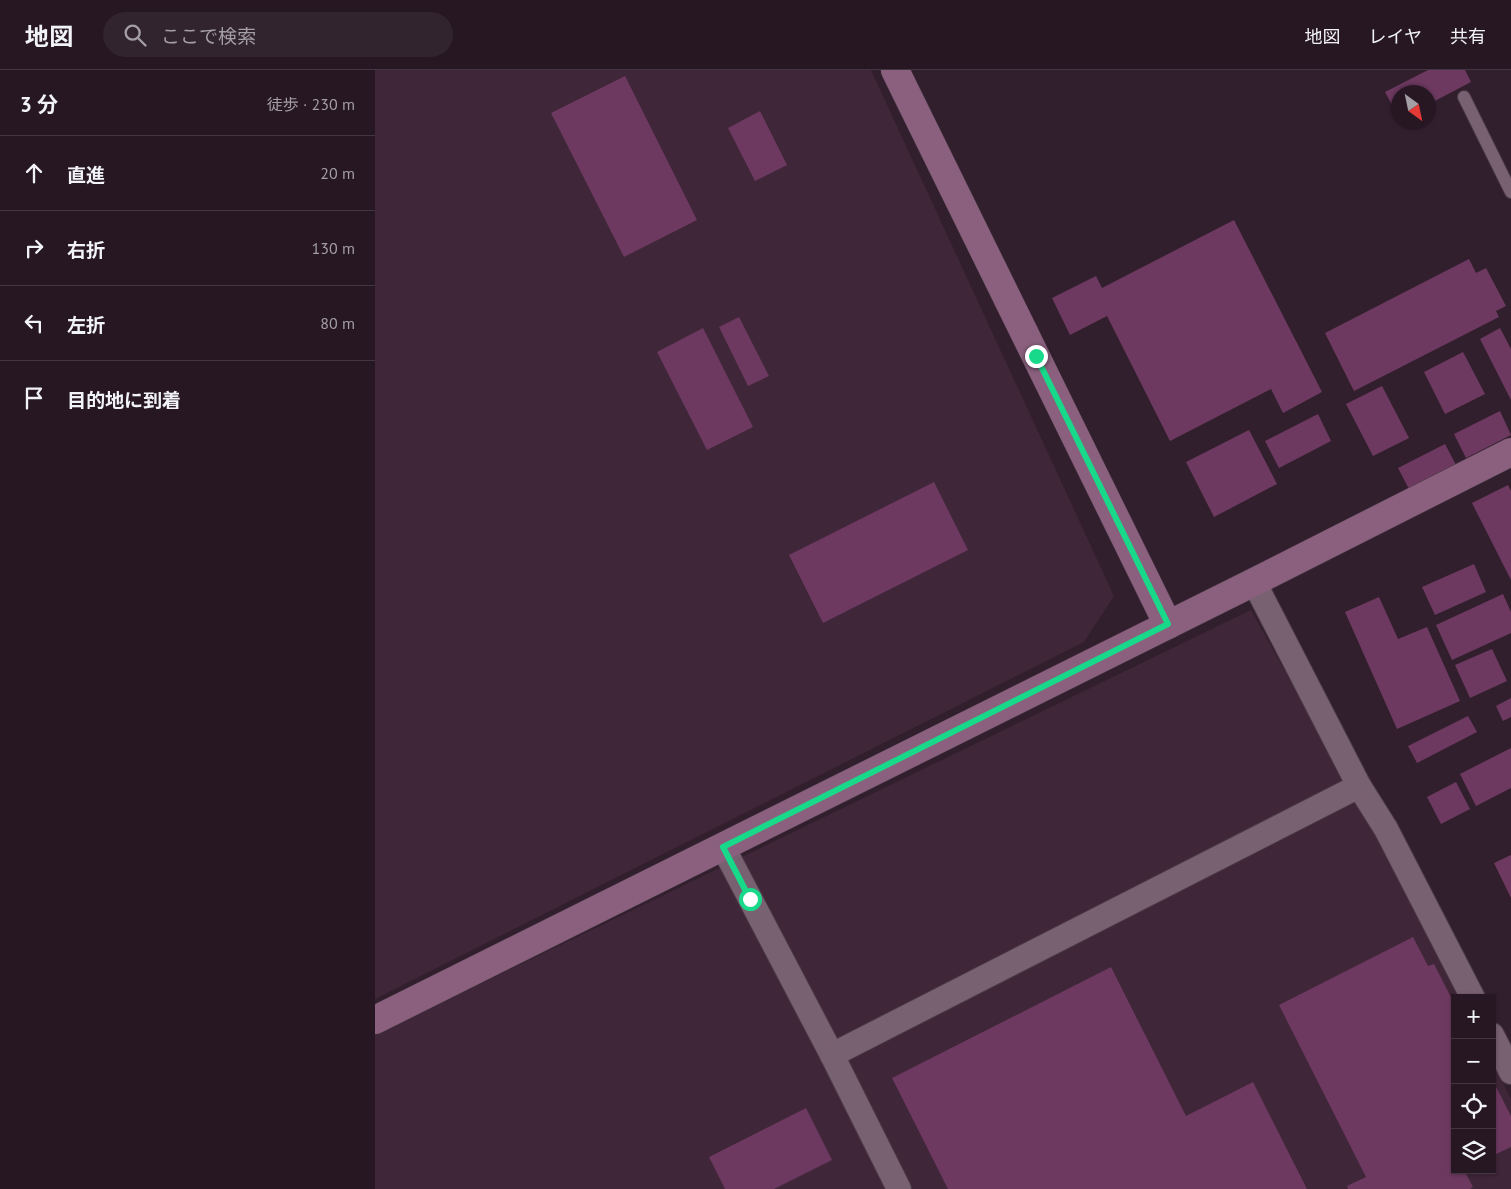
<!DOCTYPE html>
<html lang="ja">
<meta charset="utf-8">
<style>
:root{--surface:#261722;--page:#32242f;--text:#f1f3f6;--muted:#a49fa5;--line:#423640}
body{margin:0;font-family:"PT Sans","Noto Sans JP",sans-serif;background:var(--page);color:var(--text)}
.controls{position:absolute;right:15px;bottom:15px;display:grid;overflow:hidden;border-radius:0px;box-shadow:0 1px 4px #0004}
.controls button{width:45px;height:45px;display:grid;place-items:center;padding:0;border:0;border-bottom:1px solid var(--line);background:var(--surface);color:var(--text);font:25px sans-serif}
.compass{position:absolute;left:1016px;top:15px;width:45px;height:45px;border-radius:50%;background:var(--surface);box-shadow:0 1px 4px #0004;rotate:147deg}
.stop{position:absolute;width:15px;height:15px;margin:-11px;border:4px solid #18d989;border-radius:50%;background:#fff}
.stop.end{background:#18d989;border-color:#fff;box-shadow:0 1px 5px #0008}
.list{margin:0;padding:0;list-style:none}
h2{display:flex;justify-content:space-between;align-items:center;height:65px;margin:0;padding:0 20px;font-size:21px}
h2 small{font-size:16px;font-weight:400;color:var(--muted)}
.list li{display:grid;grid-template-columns:32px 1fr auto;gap:15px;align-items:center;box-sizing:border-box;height:75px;padding:0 20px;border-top:1px solid var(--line)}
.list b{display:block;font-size:19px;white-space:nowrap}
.list em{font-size:16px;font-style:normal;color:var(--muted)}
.icon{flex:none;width:28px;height:28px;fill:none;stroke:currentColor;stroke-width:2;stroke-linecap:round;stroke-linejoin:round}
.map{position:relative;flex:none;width:1136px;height:1119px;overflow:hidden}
header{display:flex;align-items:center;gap:30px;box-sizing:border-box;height:70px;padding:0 25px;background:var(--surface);border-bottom:1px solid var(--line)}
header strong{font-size:24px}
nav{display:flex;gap:28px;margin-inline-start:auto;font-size:18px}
.search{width:350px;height:45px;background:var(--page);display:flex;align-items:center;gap:12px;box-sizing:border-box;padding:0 18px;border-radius:28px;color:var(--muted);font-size:19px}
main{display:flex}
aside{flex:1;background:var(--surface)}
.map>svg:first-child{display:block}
</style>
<header>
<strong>地図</strong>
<div class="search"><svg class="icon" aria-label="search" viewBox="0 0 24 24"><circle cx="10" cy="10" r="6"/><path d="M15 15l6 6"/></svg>ここで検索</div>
<nav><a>地図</a><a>レイヤ</a><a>共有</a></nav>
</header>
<main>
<aside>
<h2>3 分<small>徒歩 · 230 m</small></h2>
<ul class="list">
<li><svg class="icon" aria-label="ahead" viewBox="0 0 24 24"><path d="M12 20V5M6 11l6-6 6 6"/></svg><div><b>直進</b></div><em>20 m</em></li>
<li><svg class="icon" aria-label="right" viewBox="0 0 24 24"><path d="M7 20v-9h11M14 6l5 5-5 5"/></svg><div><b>右折</b></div><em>130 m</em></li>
<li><svg class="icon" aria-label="left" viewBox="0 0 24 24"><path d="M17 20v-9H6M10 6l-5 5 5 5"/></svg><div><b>左折</b></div><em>80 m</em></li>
<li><svg class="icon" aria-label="arrive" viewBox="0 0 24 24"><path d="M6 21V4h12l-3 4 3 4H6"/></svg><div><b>目的地に到着</b></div></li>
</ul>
</aside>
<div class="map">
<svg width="1136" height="1119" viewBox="0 0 1136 1119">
<rect width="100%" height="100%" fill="#321f2d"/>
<g fill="#3f2638">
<polygon points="0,0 496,0 739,526 709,572 0,929"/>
<polygon points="876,540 996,756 1084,928 1080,928 1080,1100 1117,1100 1117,992 1136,1029 1136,1119 0,1119 0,965"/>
</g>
<g fill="#6d3960">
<polygon points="1053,0 1090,0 1096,12 1054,34 1054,22 1024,22 1024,48 1010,22"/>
<polygon points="250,6 322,150 249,187 176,43"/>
<polygon points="385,41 412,95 380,111 353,58"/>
<polygon points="859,150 947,322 908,343 896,319 795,371 732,246 695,265 677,228 721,206 727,218"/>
<polygon points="1094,189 1101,203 1111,198 1131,236 1121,241 1124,247 979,321 950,263"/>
<polygon points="364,247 394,306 373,316 344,257"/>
<polygon points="328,258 378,357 332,380 282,282"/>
<polygon points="1125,258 1136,279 1136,330 1105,269"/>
<polygon points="1088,282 1110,324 1070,344 1049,302"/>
<polygon points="1007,316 1034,368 998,386 971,334"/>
<polygon points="1125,341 1136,365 1091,388 1079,364"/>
<polygon points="943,344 956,371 904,398 890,371"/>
<polygon points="874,360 902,414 839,447 811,392"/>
<polygon points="1070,374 1081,395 1034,419 1023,398"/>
<polygon points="559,412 593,480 448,553 414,485"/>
<polygon points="1133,415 1136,421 1136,510 1097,433"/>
<polygon points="1099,494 1111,522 1060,545 1047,517"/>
<polygon points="1128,524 1136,542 1136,563 1077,590 1061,555"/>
<polygon points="1004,527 1023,569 1052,557 1085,631 1022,659 970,542"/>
<polygon points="1117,579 1132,611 1095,628 1080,595"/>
<polygon points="1136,628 1136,647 1128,651 1121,636"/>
<polygon points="1093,646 1102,662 1042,693 1033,676"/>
<polygon points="1136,678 1136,718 1101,736 1085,704"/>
<polygon points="1081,712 1095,739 1066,754 1052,727"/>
<polygon points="1136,785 1136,828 1119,793"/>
<polygon points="1038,867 1053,896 1059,894 1080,935 1080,1100 1089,1100 1098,1117 1095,1119 973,1119 972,1116 991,1107 904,935"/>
<polygon points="736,897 811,1046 878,1012 932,1119 573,1119 517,1008"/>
<polygon points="1117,1009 1136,1046 1136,1077 1117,1086"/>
<polygon points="431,1038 457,1090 399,1119 350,1119 334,1087"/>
</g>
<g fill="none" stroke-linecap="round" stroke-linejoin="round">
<defs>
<polyline id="lane" points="1089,27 1136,122"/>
<g id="street">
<polyline points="879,512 984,716 1011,759 1098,928"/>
<polyline points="348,777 457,985 524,1119"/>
<polyline points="1117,965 1136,1002"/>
<polyline points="457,985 984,716"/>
</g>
<g id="secondary">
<polyline points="520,0 793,555"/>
<polyline points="0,950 879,512 1136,382"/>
</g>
</defs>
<use href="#lane" stroke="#4a3a46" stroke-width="14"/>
<use href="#street" stroke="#4a3a46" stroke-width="26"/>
<use href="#secondary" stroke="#4a3a46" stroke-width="29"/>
<use href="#lane" stroke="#786171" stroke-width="12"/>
<use href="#street" stroke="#786171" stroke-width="24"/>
<use href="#secondary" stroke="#8a607e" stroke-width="28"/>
</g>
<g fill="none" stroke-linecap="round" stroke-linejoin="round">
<polyline stroke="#18d989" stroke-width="6" points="375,829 348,777 793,554 661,286"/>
</g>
</svg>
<div class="controls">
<button>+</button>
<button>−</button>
<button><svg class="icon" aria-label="locate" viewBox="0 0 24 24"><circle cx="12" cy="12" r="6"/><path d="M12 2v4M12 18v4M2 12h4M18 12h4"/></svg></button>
<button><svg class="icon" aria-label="layers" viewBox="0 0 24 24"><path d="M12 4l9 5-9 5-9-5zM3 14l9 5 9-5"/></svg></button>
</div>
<svg class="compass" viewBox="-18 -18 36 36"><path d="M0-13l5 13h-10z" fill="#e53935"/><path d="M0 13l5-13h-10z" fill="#a49fa5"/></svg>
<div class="stop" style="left:375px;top:829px"></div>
<div class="stop end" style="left:661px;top:286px"></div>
</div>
</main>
